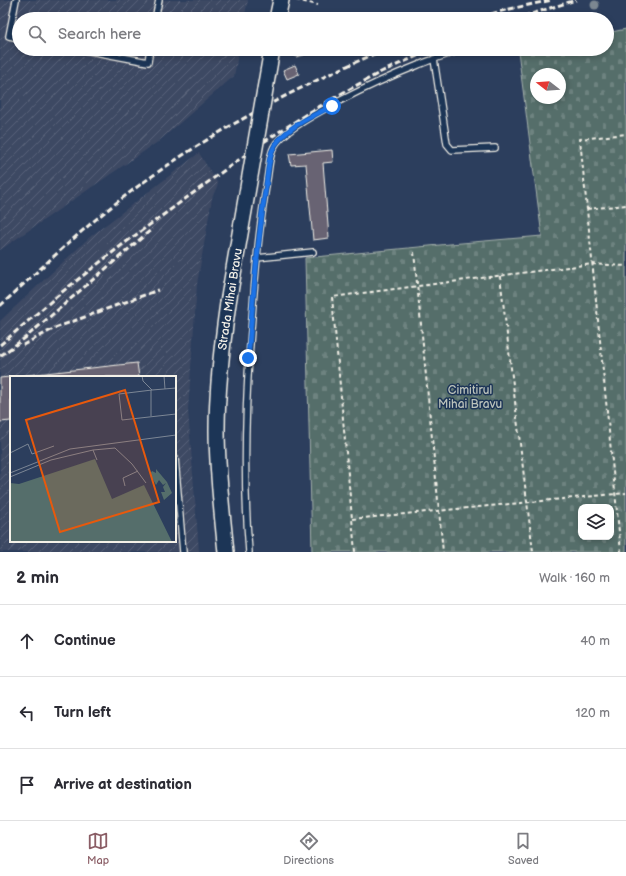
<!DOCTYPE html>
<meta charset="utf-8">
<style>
:root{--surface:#fff;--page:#f7f7f7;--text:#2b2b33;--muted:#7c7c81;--line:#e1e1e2;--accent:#8a5d65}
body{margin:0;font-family:"Balsamiq Sans",sans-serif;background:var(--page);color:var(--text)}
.controls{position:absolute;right:12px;bottom:12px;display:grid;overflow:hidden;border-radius:8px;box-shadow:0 2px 6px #0003}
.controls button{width:36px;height:36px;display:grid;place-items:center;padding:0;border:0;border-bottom:1px solid var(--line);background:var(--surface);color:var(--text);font:20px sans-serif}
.compass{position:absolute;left:530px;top:68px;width:36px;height:36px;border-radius:50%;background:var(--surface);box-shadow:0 2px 6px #0003;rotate:287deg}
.stop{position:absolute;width:12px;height:12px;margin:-9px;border:3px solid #1a73e8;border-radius:50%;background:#fff}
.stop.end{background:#1a73e8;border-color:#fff;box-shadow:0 1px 4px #0008}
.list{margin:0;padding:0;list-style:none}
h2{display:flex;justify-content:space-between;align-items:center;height:52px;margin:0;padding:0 16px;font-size:17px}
h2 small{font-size:13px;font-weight:400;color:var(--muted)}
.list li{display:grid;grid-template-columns:26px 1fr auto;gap:12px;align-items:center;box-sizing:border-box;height:72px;padding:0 16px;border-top:1px solid var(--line)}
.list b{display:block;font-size:15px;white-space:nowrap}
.list em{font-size:13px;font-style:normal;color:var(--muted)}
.icon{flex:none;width:22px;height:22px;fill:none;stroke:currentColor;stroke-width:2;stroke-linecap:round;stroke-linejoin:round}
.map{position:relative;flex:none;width:626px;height:552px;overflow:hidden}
.search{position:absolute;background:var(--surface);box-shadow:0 2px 6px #0003;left:12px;right:12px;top:12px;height:44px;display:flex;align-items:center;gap:10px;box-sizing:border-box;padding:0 14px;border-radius:22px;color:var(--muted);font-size:15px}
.sheet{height:268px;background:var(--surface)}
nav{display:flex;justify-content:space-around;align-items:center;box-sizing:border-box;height:56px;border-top:1px solid var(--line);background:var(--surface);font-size:11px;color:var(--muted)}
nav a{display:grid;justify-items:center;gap:2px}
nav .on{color:var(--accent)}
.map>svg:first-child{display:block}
</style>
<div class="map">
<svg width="626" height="552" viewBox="0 0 626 552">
<defs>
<pattern id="industrial-furrows" width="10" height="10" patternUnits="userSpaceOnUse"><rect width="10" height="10" fill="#3e4964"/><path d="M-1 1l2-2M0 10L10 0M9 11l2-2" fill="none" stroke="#5a647a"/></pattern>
<pattern id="cemetery-stones" width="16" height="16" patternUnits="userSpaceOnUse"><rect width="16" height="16" fill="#556e6b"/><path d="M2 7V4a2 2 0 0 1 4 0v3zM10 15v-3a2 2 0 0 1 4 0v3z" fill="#6e8380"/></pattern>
</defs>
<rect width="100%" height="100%" fill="#2c3e5d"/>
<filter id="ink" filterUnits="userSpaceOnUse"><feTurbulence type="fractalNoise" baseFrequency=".025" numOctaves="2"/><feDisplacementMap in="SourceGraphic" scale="8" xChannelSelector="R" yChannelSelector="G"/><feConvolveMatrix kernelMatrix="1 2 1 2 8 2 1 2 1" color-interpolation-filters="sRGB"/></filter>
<g filter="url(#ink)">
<g fill="url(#industrial-furrows)" fill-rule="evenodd">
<polygon points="0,0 248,0 244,19 19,19 19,49 239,49 234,76 159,141 0,250"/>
<path d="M199,153l19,31 -6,14 -15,86 -9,126 11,142h-199v-231l90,-84zM11,377h164v164h-164z"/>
</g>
<path fill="url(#cemetery-stones)" stroke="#a4b0aa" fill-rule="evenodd" d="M626,29v523h-314l-7,-294 145,-14 92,-8 -24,-185 8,-2h81v-16zM536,74h24v24h-24zM581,507h30v30h-30z"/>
<g fill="#686373" stroke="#f4f1e8">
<polygon points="302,50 304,55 296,57 295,52"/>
<polygon points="295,65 299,74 287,79 283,70"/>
<polygon points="332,150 333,162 323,163 329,238 313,240 306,164 291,165 289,154"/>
<polygon points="137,363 139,377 11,377 11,421 0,422 0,378"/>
</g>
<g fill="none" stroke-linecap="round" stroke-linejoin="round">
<defs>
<g id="service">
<polyline points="16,0 9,36 19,38"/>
<polyline points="155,19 159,0"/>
<polyline points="79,49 148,62 150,49"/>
<polyline points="434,59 447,144 452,150 495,148"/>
<path d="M257,258c2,-26 6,-52 10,-78 2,-11 2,-24 7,-33 12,-25 114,-70 142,-81 16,-7 33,-12 49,-17"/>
<polyline points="175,458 183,552"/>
<path d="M249,552c-8,-99 -1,-195 8,-294l56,-6"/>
</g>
<g id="secondary">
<polyline points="277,19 281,0"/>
<path d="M226,552c-4,-40 -9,-81 -9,-122 0,-43 5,-85 11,-127"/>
</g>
</defs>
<use href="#service" stroke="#f4f1e8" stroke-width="8"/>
<use href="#secondary" stroke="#f4f1e8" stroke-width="18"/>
<g stroke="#f4f1e8" stroke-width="2" stroke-dasharray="4 3" stroke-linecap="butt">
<polyline points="296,0 318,5"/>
<polyline points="587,209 626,205"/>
<polyline points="414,252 443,552"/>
<polyline points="500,276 533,552"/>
<polyline points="352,519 626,493"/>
<polyline points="355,552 332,297 592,264 626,266"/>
<polyline points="621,552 580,139 626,134"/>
</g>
<use href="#service" stroke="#1d3557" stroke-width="5.5"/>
<use href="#secondary" stroke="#1d3557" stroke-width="15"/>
<g stroke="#f4f1e8" stroke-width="3" stroke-dasharray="6 3" stroke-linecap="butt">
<polyline points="474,19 505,10 552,0"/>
<polyline points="515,19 576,0"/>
<path d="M0,306c35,-32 69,-65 106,-95 84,-68 181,-120 280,-162"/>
<polyline points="0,345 62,292 122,245 259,145 308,113 346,91 381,72 433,49"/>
<polyline points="23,345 55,328 158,290"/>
<polyline points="0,356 25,338 152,229"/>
</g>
<defs>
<polyline id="secondary-bridge" points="228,303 272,49"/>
</defs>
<use href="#secondary-bridge" stroke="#f4f1e8" stroke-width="18" stroke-linecap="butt"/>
<use href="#secondary-bridge" stroke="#1d3557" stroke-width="15"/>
</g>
<circle fill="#7b8791" cx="595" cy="5" r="4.5"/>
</g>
<g fill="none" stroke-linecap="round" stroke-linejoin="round" filter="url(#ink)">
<path stroke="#1a73e8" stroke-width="5" d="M248,358c5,-57 9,-115 18,-172 2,-12 2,-30 9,-41 13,-19 38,-29 57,-39"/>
</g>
<g text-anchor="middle" stroke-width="3" stroke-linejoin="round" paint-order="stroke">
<g font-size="12" fill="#f4f1e8" stroke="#1d3557">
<text transform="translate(230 299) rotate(-81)" y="4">Strada Mihai Bravu</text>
</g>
<g font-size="12" fill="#bcc3bc" stroke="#1d3557">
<text x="470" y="394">Cimitirul<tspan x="470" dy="14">Mihai Bravu</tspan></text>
</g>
</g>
<g transform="translate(10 376)">
<rect width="166" height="166" fill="#2c3e5d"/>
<path d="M146,93l11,13 5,11 -8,7 -3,-8h4l-2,-5 3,-4 -3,2 -4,-5 -3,5 -6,-11 2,-3 4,2z" fill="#556e6b"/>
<path d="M85,83l17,40 32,-14 28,57h-162v-59l9,1z" fill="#556e6b"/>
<path fill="none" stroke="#7c8695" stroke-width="1" d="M132,0l1,5 9,9 24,-2M154,0l1,13M141,14v26M142,14l-33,4 3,26 54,-6M83,74l22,-2 17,16 14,19M0,77l18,-9 4,10 22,-8M0,97l60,-24 106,-14M0,101l41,-17 42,-10 4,10M115,110l-2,-8 15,-7"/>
<path fill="#e8590c" fill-opacity="0.15" stroke="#e8590c" stroke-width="2" d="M115,14l34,112 -99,30 -34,-112z"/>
<rect width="166" height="166" fill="none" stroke="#f4f1e8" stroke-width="2"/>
</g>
</svg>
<div class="controls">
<button><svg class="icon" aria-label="layers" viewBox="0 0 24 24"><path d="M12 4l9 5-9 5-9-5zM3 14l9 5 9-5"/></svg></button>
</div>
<svg class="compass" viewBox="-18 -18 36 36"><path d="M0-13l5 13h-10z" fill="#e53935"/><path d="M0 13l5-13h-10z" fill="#7c7c81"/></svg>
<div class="stop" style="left:332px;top:106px"></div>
<div class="stop end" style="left:248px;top:358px"></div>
<div class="search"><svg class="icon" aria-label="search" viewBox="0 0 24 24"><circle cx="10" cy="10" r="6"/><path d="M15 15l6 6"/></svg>Search here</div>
</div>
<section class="sheet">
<h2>2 min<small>Walk · 160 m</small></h2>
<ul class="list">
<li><svg class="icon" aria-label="ahead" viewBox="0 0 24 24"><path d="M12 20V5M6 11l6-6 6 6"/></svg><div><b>Continue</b></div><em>40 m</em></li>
<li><svg class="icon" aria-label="left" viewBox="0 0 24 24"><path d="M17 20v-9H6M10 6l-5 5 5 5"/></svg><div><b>Turn left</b></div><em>120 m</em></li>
<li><svg class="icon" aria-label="arrive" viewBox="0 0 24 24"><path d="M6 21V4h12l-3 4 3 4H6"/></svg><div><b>Arrive at destination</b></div></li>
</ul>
</section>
<nav>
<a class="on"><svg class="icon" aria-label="map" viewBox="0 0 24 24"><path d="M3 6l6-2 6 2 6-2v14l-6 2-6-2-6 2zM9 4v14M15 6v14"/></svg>Map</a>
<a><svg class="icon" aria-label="directions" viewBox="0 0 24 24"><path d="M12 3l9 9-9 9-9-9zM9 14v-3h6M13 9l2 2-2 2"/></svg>Directions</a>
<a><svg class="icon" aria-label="saved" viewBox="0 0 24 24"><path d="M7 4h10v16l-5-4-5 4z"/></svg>Saved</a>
</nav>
